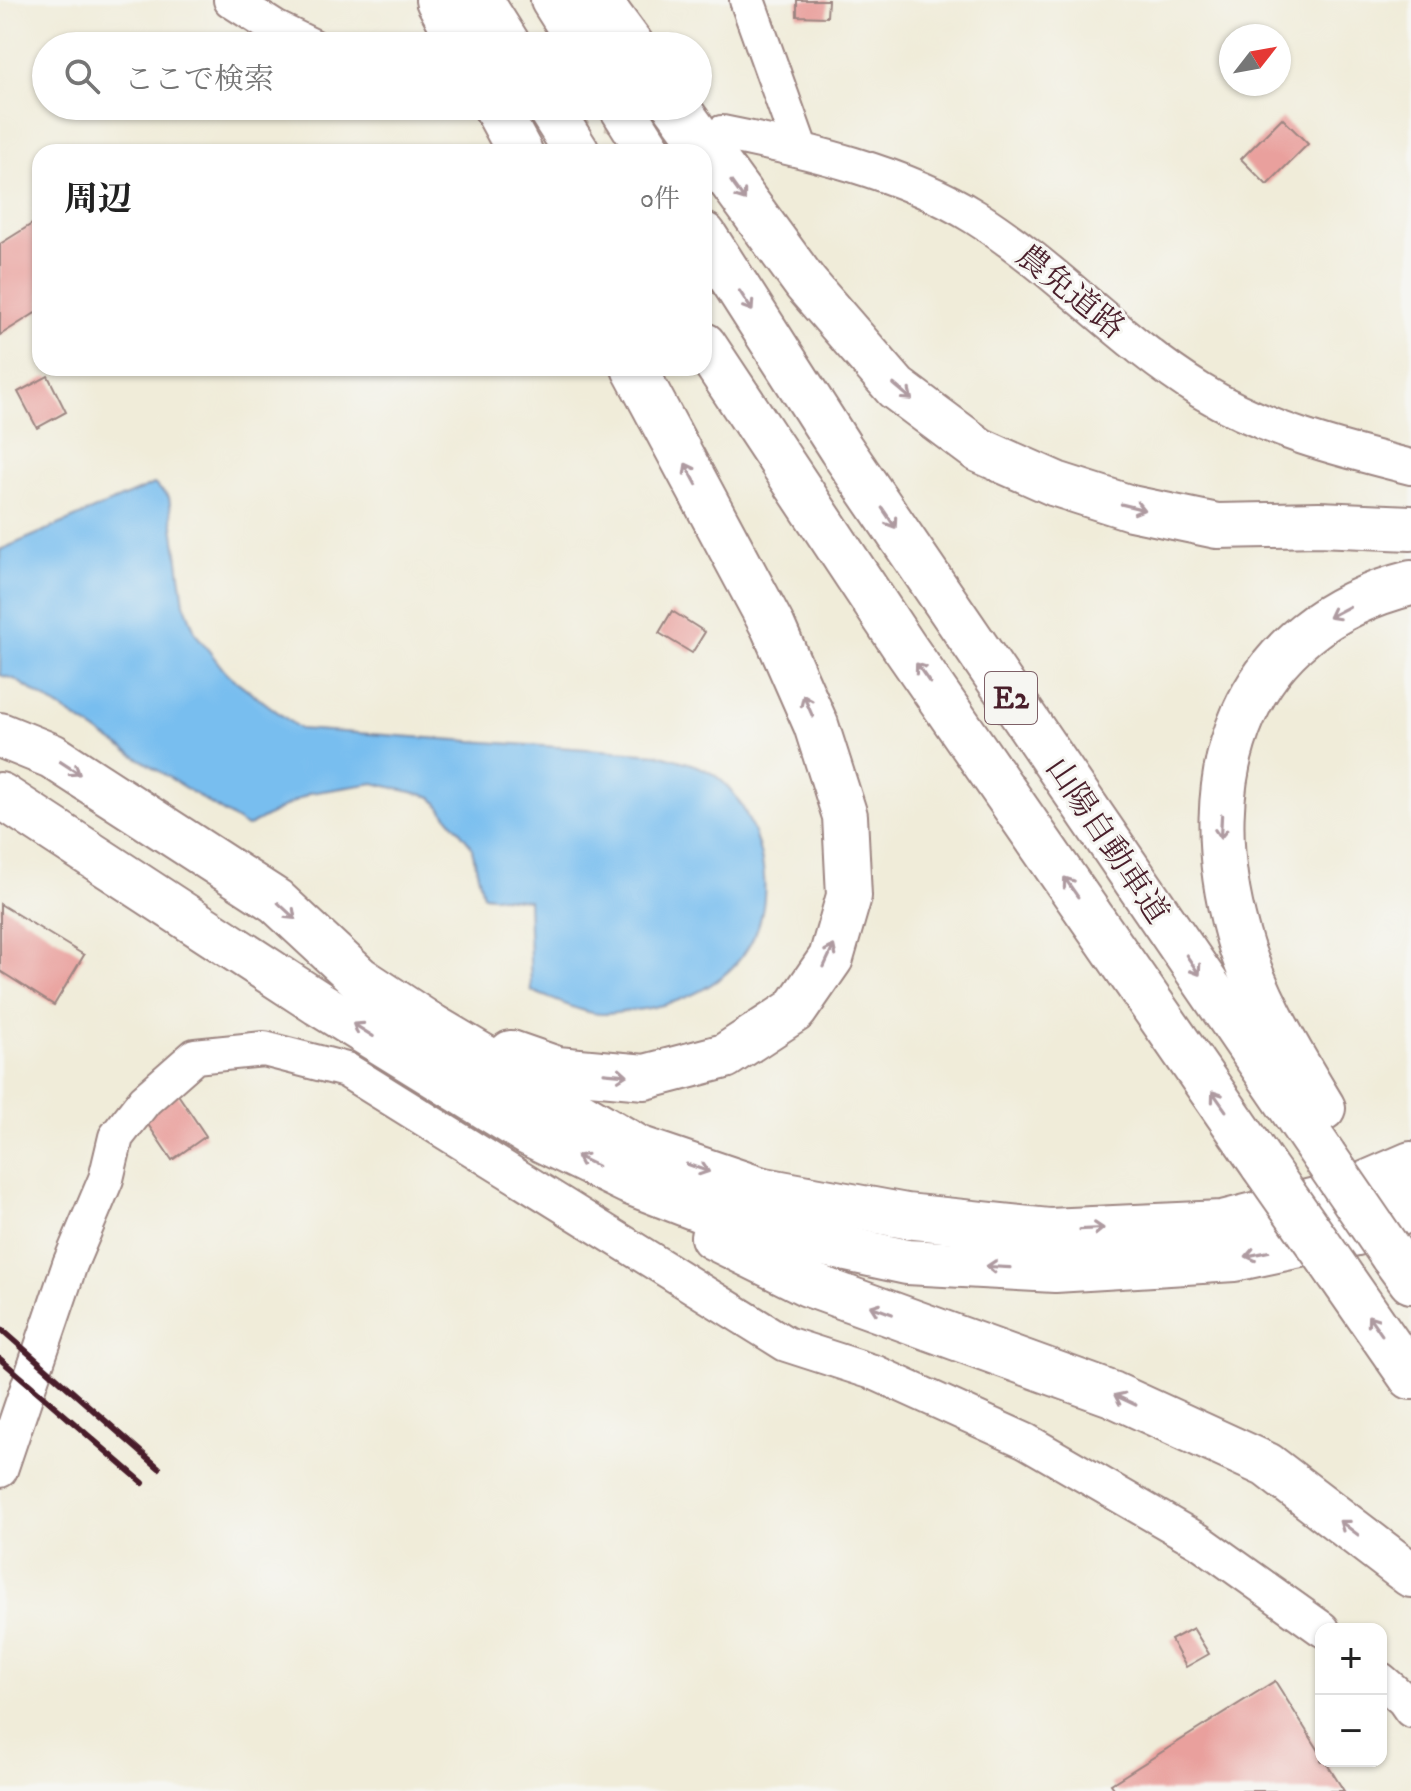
<!DOCTYPE html>
<html lang="ja">
<meta charset="utf-8">
<style>
:root{--surface:#fff;--page:#f2f2f2;--text:#222;--muted:#767676;--line:#e0e0e0}
body{margin:0;font-family:"IM FELL DW Pica","Noto Serif JP",serif;background:var(--page);color:var(--text)}
.controls{position:absolute;right:24px;bottom:24px;display:grid;overflow:hidden;border-radius:16px;box-shadow:0 2px 6px #0004}
.controls button{width:72px;height:72px;display:grid;place-items:center;padding:0;border:0;border-bottom:2px solid var(--line);background:var(--surface);color:var(--text);font:40px sans-serif}
.compass{position:absolute;left:1219px;top:24px;width:72px;height:72px;border-radius:50%;background:var(--surface);box-shadow:0 2px 6px #0004;rotate:59deg}
.list{margin:0;padding:0;list-style:none}
h2{display:flex;justify-content:space-between;align-items:center;height:104px;margin:0;padding:0 32px;font-size:34px}
h2 small{font-size:26px;font-weight:400;color:var(--muted)}
.icon{flex:none;width:44px;height:44px;fill:none;stroke:currentColor;stroke-width:2;stroke-linecap:round;stroke-linejoin:round}
.map{position:relative;flex:none;width:1411px;height:1791px;overflow:hidden}
.search{position:absolute;background:var(--surface);box-shadow:0 2px 6px #0004;left:32px;top:32px;width:680px;height:88px;display:flex;align-items:center;gap:20px;box-sizing:border-box;padding:0 28px;border-radius:44px;color:var(--muted);font-size:30px}
.panel{position:absolute;background:var(--surface);box-shadow:0 2px 6px #0004;left:32px;top:144px;width:680px;height:232px;border-radius:24px}
.map>svg:first-child{display:block}
</style>
<div class="map">
<svg width="1411" height="1791" viewBox="0 0 1411 1791">
<rect width="100%" height="100%" fill="#f6f6f2"/>
<filter id="ink" filterUnits="userSpaceOnUse"><feTurbulence type="fractalNoise" baseFrequency=".0125" numOctaves="2"/><feDisplacementMap in="SourceGraphic" scale="16" xChannelSelector="R" yChannelSelector="G"/><feConvolveMatrix kernelMatrix="1 2 1 2 8 2 1 2 1" color-interpolation-filters="sRGB"/></filter>
<filter id="wash" filterUnits="userSpaceOnUse"><feTurbulence type="fractalNoise" baseFrequency=".006" numOctaves="4" result="noise"/><feDisplacementMap in="SourceGraphic" scale="32" xChannelSelector="R" yChannelSelector="G"/><feGaussianBlur stdDeviation="1.8" result="paint"/><feColorMatrix in="noise" values="0 0 0 0 0 0 0 0 0 0 0 0 0 0 0 0 0 1.4 0 .05"/><feComposite in="paint" operator="in"/></filter>
<g filter="url(#wash)">
<rect width="100%" height="100%" fill="#f0ecd9"/>
<path fill="#78beef" stroke="#616e8d" stroke-width="2" d="M154,484l15,13 15,106 12,31 31,40 73,55 358,25c15,5 32,8 46,15 23,11 37,32 46,54 42,98 -11,174 -114,187 -11,1 -25,5 -36,4 -22,-2 -48,-16 -69,-23l-3,-91 -45,-5 -12,-50 -39,-48 -58,-14 -64,10 -63,34 -233,-148 -14,-4v-125z"/>
<g id="blocks">
<g fill="#e9a09d">
<polygon points="797,0 828,0 827,17 797,16"/>
<polygon points="1282,118 1308,144 1267,185 1241,159"/>
<polygon points="40,219 40,310 0,335 0,244"/>
<polygon points="48,376 66,412 37,428 18,392"/>
<polygon points="672,611 705,632 692,653 659,633"/>
<polygon points="0,904 84,955 54,1005 0,971"/>
<polygon points="177,1093 206,1136 172,1160 143,1117"/>
<polygon points="1193,1628 1209,1654 1186,1667 1171,1640"/>
<polygon points="1275,1681 1321,1754 1321,1761 1325,1761 1344,1791 1116,1791 1111,1784"/>
</g>
</g>
</g>
<g filter="url(#ink)">
<use href="#blocks" fill-opacity="0" stroke="#9d8682" stroke-width="2"/>
<g fill="none" stroke-linecap="round" stroke-linejoin="round">
<polyline stroke="#cfc3b6" stroke-width="34" stroke-dasharray="34 17" stroke-linecap="butt" points="557,106 707,131"/>
<defs>
<g id="minor">
<polyline points="231,0 275,28 312,46"/>
<polyline points="747,0 800,148"/>
<path d="M722,133c81,16 183,40 253,84 81,51 145,124 226,174 64,39 138,58 210,76"/>
<polyline points="0,1470 70,1264 106,1179 116,1137 145,1100 195,1056 264,1049 346,1070 786,1344 876,1373 1026,1441 1199,1541 1322,1629"/>
<polyline points="1381,1680 1404,1700 1411,1710"/>
</g>
<g id="highway">
<polyline points="438,0 463,46"/>
<polyline points="480,0 509,46"/>
<polyline points="553,0 582,46"/>
<polyline points="598,0 632,46"/>
<polyline points="495,106 520,152"/>
<polyline points="548,106 577,152"/>
<polyline points="621,106 650,152"/>
<polyline points="676,106 806,284 896,388 979,450 1056,484 1131,508 1217,526 1319,524 1411,528"/>
<polyline points="704,235 841,449 1324,1156"/>
<polyline points="704,345 905,648 1263,1165"/>
<polyline points="0,735 52,756 276,901 360,979 433,1027 638,1148 759,1189 906,1216 1049,1231 1222,1223 1344,1193 1411,1164"/>
<polyline points="0,795 318,1003 530,1134 629,1182 745,1227 907,1262 1055,1270 1234,1259 1357,1233 1411,1208"/>
<polyline points="511,1053 557,1069 645,1077 725,1056 795,1010 831,958 849,896 845,816 816,725 773,627 634,368"/>
<path d="M1323,1108c-33,-55 -69,-113 -86,-175 -44,-158 3,-307 174,-350"/>
<polyline points="713,1237 808,1284 1112,1394 1267,1465 1411,1575"/>
<polyline points="1392,1255 1411,1281"/>
<polyline points="1338,1272 1411,1377"/>
</g>
</defs>
<use href="#minor" stroke="#9d8682" stroke-width="38"/>
<use href="#highway" stroke="#9d8682" stroke-width="48"/>
<use href="#minor" stroke="#fff" stroke-width="34"/>
<use href="#highway" stroke="#fff" stroke-width="44"/>
<g stroke="#4a1f2b" stroke-width="6">
<polyline points="0,1328 159,1468"/>
<polyline points="0,1359 143,1483"/>
</g>
<defs>
<g id="highway-bridge">
<polyline points="1324,1156 1392,1255"/>
<polyline points="1263,1165 1338,1272"/>
</g>
</defs>
<use href="#highway-bridge" stroke="#9d8682" stroke-width="48" stroke-linecap="butt"/>
<use href="#highway-bridge" stroke="#fff" stroke-width="44"/>
</g>
<defs><path id="oneway-shaft" d="M-6 0H5M1.5-3L5.5 0L1.5 3" fill="none" stroke-width="1.6" stroke-linecap="round" stroke-linejoin="round" transform="scale(2)"/></defs>
<g stroke="#ae9aa0">
<use href="#oneway-shaft" transform="translate(738 191) rotate(54)"/>
<use href="#oneway-shaft" transform="translate(746 301) rotate(57)"/>
<use href="#oneway-shaft" transform="translate(903 392) rotate(40)"/>
<use href="#oneway-shaft" transform="translate(691 474) rotate(-118)"/>
<use href="#oneway-shaft" transform="translate(1133 507) rotate(14)"/>
<use href="#oneway-shaft" transform="translate(889 518) rotate(56)"/>
<use href="#oneway-shaft" transform="translate(1339 612) rotate(152)"/>
<use href="#oneway-shaft" transform="translate(923 673) rotate(-125)"/>
<use href="#oneway-shaft" transform="translate(808 706) rotate(-114)"/>
<use href="#oneway-shaft" transform="translate(70 768) rotate(33)"/>
<use href="#oneway-shaft" transform="translate(1221 827) rotate(93)"/>
<use href="#oneway-shaft" transform="translate(1071 887) rotate(-125)"/>
<use href="#oneway-shaft" transform="translate(287 911) rotate(43)"/>
<use href="#oneway-shaft" transform="translate(829 956) rotate(-65)"/>
<use href="#oneway-shaft" transform="translate(1193 965) rotate(56)"/>
<use href="#oneway-shaft" transform="translate(363 1030) rotate(-148)"/>
<use href="#oneway-shaft" transform="translate(616 1074) rotate(5)"/>
<use href="#oneway-shaft" transform="translate(1219 1101) rotate(-125)"/>
<use href="#oneway-shaft" transform="translate(587 1161) rotate(-154)"/>
<use href="#oneway-shaft" transform="translate(698 1168) rotate(19)"/>
<use href="#oneway-shaft" transform="translate(1092 1229) rotate(-3)"/>
<use href="#oneway-shaft" transform="translate(1257 1254) rotate(168)"/>
<use href="#oneway-shaft" transform="translate(998 1267) rotate(-177)"/>
<use href="#oneway-shaft" transform="translate(881 1310) rotate(-160)"/>
<use href="#oneway-shaft" transform="translate(1375 1325) rotate(-125)"/>
<use href="#oneway-shaft" transform="translate(1125 1400) rotate(-155)"/>
<use href="#oneway-shaft" transform="translate(1349 1528) rotate(-143)"/>
</g>
</g>
<g text-anchor="middle" stroke-width="6" stroke-linejoin="round" paint-order="stroke">
<rect fill="#f6f6f2" stroke="#7e6067" stroke-width="2" x="985" y="672" width="52" height="52" rx="6"/>
<g font-size="30" font-weight="bold" fill="#4a1f2b">
<text x="1011" y="708">E2</text>
</g>
<g font-size="32" fill="#4a1f2b" stroke="#f6f6f2">
<text transform="translate(1071 291) rotate(39)" y="11">農免道路</text>
<text transform="translate(1108 840) rotate(56)" y="11">山陽自動車道</text>
</g>
</g>
</svg>
<div class="controls">
<button>+</button>
<button>−</button>
</div>
<svg class="compass" viewBox="-18 -18 36 36"><path d="M0-13l5 13h-10z" fill="#e53935"/><path d="M0 13l5-13h-10z" fill="#767676"/></svg>
<div class="search"><svg class="icon" aria-label="search" viewBox="0 0 24 24"><circle cx="10" cy="10" r="6"/><path d="M15 15l6 6"/></svg>ここで検索</div>
<section class="panel">
<h2>周辺<small>0件</small></h2>
<ul class="list">
</ul>
</section>
</div>
